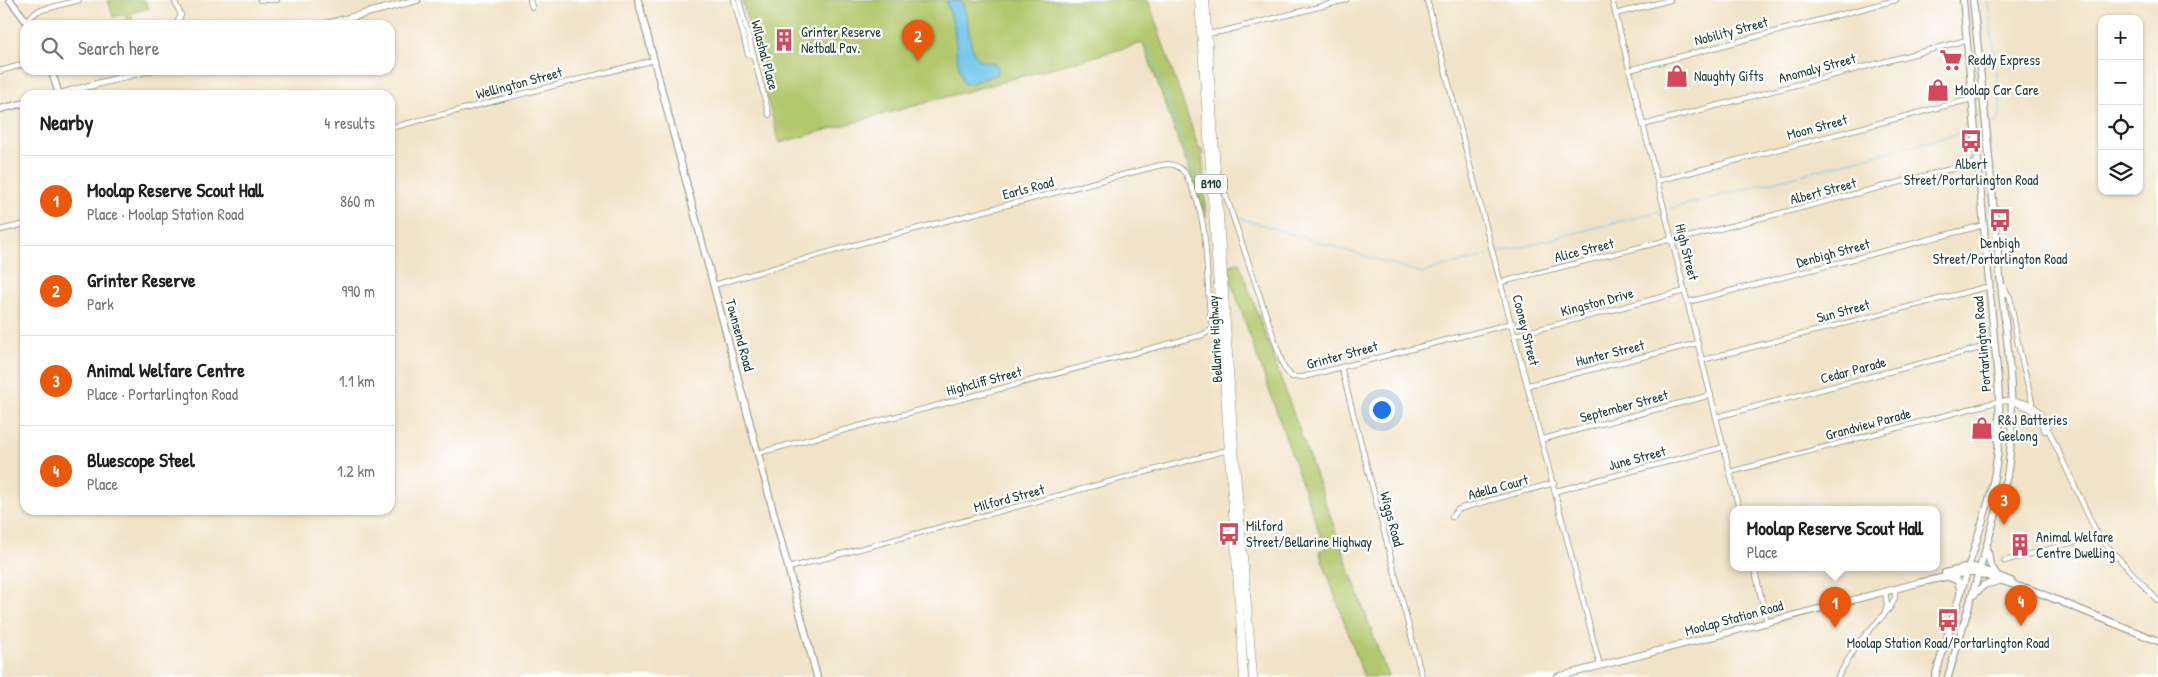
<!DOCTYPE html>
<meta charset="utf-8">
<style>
:root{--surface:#fff;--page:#f6f6f6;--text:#202124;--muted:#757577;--line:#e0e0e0;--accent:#ea580c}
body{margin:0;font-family:"Patrick Hand",sans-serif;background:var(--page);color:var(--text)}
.controls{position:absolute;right:15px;top:15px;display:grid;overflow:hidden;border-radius:10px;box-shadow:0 1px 4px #0004}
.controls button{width:45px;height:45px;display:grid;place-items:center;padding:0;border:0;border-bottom:1px solid var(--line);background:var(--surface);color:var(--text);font:25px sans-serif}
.you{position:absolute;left:1381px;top:409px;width:18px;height:18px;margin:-12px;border:4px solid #fff;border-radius:50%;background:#1a73e8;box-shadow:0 0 0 8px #1a73e833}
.badge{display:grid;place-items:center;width:32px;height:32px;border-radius:50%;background:var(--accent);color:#fff;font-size:16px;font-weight:700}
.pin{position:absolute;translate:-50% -41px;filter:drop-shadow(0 1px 2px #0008)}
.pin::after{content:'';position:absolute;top:26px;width:18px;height:15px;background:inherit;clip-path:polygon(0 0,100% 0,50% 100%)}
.popup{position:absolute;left:1730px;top:506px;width:210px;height:65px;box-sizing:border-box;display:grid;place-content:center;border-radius:10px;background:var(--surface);filter:drop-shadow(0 1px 4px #0005);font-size:16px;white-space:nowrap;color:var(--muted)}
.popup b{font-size:19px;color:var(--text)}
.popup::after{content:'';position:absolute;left:50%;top:100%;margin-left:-10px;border:10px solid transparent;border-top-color:var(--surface)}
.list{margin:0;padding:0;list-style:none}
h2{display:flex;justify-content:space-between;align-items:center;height:65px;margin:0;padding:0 20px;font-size:21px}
h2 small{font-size:16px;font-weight:400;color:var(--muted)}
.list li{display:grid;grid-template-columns:32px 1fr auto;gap:15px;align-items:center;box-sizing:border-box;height:90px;padding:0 20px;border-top:1px solid var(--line)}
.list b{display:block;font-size:19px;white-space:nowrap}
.list p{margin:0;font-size:16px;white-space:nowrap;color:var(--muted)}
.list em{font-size:16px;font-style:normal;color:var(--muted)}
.icon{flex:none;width:28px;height:28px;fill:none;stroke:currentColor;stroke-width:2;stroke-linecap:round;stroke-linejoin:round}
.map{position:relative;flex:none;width:2158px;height:677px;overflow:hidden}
.search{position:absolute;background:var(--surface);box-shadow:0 1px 4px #0004;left:20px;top:20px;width:375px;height:55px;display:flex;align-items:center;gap:12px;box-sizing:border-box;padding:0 18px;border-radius:15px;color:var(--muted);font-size:19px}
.panel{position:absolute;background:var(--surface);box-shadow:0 1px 4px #0004;left:20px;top:90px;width:375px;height:425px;border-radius:15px}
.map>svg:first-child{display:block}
</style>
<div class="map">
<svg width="2158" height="677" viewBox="0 0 2158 677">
<rect width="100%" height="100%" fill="#fff"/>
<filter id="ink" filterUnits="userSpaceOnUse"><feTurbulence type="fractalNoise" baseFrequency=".02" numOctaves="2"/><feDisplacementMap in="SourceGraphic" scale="10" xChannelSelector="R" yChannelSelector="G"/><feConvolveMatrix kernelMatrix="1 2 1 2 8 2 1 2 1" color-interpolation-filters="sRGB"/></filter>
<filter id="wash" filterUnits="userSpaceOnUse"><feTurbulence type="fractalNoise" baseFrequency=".0096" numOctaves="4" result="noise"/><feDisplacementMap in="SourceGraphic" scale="20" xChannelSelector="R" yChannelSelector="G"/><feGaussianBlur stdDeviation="1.12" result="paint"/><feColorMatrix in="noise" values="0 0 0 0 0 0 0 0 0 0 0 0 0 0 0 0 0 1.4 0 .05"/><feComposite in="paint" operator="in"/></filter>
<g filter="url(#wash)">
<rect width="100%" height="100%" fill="#f1e3c7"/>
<g fill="#b3c86d" stroke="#698250">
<polygon points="108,0 144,0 149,8 131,13 134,25 129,25 124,14 113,17"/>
<polygon points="742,0 1148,0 1199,149 1202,149 1206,217 1143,43 779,143"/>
<polygon points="1239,262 1388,677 1364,677 1319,551 1325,549 1229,276 1228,266"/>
</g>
<path fill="#6ec4ea" stroke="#46808f" d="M946,1h15c10,19 5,41 17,59l15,3 4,3 1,8 -30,10 -5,-1 -6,-26 -3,-31z"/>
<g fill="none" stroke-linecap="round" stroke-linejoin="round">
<g stroke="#6ec4ea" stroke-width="1">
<polyline points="1988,0 2001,114 1994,125"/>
<polyline points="1147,43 1204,198"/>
<polyline points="1669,209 1968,131"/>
<polyline points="1239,218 1421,273 1489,255"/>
<polyline points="1498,253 1660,211"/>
</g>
</g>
</g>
<g filter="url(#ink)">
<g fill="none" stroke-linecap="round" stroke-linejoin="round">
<defs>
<g id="street">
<polyline points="174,0 181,15 176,25"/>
<polyline points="260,0 277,0"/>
<polyline points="530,0 532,7"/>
<polyline points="734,0 748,54 754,56"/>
<polyline points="739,0 769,115"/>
<polyline points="1427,0 1600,666"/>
<polyline points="1612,0 1739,509"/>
<polyline points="1615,14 1670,0"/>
<polyline points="26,20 38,11 79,0"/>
<polyline points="1207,34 1224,31 1346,0"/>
<polyline points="1629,70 1896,0"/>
<polyline points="0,71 25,64"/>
<polyline points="1643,125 1967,40"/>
<polyline points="390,128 654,60"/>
<polyline points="1219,175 1284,368 1292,377 1303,377 1513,323"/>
<polyline points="1657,181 1983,96"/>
<polyline points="0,230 25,224"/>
<polyline points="1673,241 1978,162"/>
<polyline points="1502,282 1672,239"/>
<polyline points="2001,284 2010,297 2018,344 2032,402 2031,409"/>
<path d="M714,285l140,-40 303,-79c11,-3 20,-3 28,7 27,48 19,97 26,148l4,8 7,1"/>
<polyline points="1688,302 1984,225"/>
<polyline points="1516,335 1685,291"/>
<polyline points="1702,360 1990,286"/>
<polyline points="1341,367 1422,677"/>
<polyline points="1529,385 1698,343"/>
<polyline points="2012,402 2031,409 2037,416 2045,431"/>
<polyline points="1716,417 1995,344"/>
<polyline points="1543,439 1711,395"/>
<polyline points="758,453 1202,335 1214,329"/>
<path d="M1730,472l270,-71c15,1 32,-2 41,13l57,122 60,65"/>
<polyline points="1556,491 1724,447"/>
<polyline points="1452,517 1457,510 1462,508 1554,483"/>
<polyline points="2004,561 2098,536"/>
<polyline points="1754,567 1767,622"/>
<polyline points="789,568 1231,449"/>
<polyline points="1885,591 1887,605 1885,612"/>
<polyline points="1838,677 1857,644 1890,608 1895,598 1895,589"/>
</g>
<g id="secondary">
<polyline points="10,0 29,25"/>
<polyline points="638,0 817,677"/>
<polyline points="322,25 417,0"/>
<polyline points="51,70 59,94"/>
<polyline points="55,95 150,70"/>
<polyline points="0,109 25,103"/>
<polyline points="1988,552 1990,564 1997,575"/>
<polyline points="1945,573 1969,567 1975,567 2011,581"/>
<polyline points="1949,577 1958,581 1961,593"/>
<polyline points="2027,588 2158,641"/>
<polyline points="1974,595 1984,585 1999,581"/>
<polyline points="1557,677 1918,583 1968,572 1974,572 2030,590"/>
<path d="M1935,677l54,-177c11,-44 12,-75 9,-120l-35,-380"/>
<path d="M1948,677l59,-201c11,-66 0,-134 -7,-200 -8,-92 -17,-184 -27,-276"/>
</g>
<g id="highway">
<polyline points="1199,0 1244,677"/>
<polyline points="1205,0 1234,448 1253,677"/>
</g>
</defs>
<use href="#street" stroke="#88907e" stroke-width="6"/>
<use href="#secondary" stroke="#88907e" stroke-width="8"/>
<use href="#highway" stroke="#88907e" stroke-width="9"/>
<use href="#street" stroke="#fff" stroke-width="4.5"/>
<use href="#secondary" stroke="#fff" stroke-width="6"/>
<use href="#highway" stroke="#fff" stroke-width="8"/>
</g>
</g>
<defs>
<symbol id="building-bare" viewBox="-9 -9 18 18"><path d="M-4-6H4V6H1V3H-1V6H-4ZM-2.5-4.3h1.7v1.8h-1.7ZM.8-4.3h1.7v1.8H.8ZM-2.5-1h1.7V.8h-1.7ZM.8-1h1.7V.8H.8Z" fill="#d1495b" stroke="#fff" stroke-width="2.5" paint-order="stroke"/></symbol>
<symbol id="supermarket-bare" viewBox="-9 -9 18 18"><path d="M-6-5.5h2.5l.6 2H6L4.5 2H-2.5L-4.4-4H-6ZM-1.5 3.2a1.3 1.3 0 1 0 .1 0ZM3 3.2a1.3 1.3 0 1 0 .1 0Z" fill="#d1495b" stroke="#fff" stroke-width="2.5" paint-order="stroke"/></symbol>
<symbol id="shop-bare" viewBox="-9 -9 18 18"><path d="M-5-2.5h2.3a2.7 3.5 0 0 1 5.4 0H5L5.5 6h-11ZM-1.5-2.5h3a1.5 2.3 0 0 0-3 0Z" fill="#d1495b" stroke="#fff" stroke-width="2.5" paint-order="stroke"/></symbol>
<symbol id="bus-bare" viewBox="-9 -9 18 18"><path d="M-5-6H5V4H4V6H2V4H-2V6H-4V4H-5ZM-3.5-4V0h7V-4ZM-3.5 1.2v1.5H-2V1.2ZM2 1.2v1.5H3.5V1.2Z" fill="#d1495b" stroke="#fff" stroke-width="2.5" paint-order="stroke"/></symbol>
</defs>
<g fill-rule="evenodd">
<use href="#building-bare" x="768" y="24" width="32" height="32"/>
<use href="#supermarket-bare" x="1935" y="44" width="32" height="32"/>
<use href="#shop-bare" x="1661" y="60" width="32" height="32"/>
<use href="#shop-bare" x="1922" y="74" width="32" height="32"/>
<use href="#bus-bare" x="1955" y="125" width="32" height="32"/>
<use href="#bus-bare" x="1984" y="204" width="32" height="32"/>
<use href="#shop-bare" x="1966" y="412" width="32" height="32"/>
<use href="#bus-bare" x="1213" y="518" width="32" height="32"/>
<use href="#building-bare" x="2004" y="529" width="32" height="32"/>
<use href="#bus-bare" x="1932" y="604" width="32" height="32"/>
</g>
<g text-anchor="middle" stroke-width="4.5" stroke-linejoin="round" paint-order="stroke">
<rect fill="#fff" stroke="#627771" stroke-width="1" x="1195" y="174.5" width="32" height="19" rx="4"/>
<g font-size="12" font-weight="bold" fill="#1f3d34">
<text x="1211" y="188">B110</text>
</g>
<g font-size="14" fill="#1f3d34" stroke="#fff">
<text transform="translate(1731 31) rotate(-15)" y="5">Nobility Street</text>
<text transform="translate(765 55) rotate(75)" y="5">Wilashal Place</text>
<text transform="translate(1817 68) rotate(-15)" y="5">Anomaly Street</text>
<text transform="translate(519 83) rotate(-15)" y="5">Wellington Street</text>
<text transform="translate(1817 127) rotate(-15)" y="5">Moon Street</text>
<text transform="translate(1028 188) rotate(-15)" y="5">Earls Road</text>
<text transform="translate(1823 191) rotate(-15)" y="5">Albert Street</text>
<text transform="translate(1584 250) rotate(-14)" y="5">Alice Street</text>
<text transform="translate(1687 252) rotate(76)" y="5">High Street</text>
<text transform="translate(1833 253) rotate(-15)" y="5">Denbigh Street</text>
<text transform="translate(1597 302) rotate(-15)" y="5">Kingston Drive</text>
<text transform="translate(1843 311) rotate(-15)" y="5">Sun Street</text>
<text transform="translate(1526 330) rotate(76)" y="5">Cooney Street</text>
<text transform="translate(740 335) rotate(75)" y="5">Townsend Road</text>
<text transform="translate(1215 339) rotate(-93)" y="5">Bellarine Highway</text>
<text transform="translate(1982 344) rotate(-95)" y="5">Portarlington Road</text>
<text transform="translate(1610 353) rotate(-14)" y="5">Hunter Street</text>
<text transform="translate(1342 355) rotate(-15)" y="5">Grinter Street</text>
<text transform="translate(1853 370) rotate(-15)" y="5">Cedar Parade</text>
<text transform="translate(984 381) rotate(-15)" y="5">Highcliff Street</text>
<text transform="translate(1624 406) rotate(-15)" y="5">September Street</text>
<text transform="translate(1868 424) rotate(-15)" y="5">Grandview Parade</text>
<text transform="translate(1637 458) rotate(-15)" y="5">June Street</text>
<text transform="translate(1498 487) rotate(-15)" y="5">Adella Court</text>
<text transform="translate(1009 498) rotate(-15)" y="5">Milford Street</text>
<text transform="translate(1392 519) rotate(75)" y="5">Wiggs Road</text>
<text transform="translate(1734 618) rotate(-15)" y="5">Moolap Station Road</text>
</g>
<g font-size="14" fill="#1f3d34" stroke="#fff" text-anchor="start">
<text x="801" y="37">Grinter Reserve<tspan x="801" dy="16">Netball Pav.</tspan></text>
<text x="1968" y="65">Reddy Express</text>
<text x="1694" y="81">Naughty Gifts</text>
<text x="1955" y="95">Moolap Car Care</text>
<text x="1971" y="169" text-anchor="middle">Albert<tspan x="1971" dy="16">Street/Portarlington Road</tspan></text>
<text x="2000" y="248" text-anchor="middle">Denbigh<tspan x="2000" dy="16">Street/Portarlington Road</tspan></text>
<text x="1998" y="425">R&amp;J Batteries<tspan x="1998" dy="16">Geelong</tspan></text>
<text x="1246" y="531">Milford<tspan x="1246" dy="16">Street/Bellarine Highway</tspan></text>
<text x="2036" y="542">Animal Welfare<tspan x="2036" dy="16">Centre Dwelling</tspan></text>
<text x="1948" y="648" text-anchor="middle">Moolap Station Road/Portarlington Road</text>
</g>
</g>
</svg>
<div class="controls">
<button>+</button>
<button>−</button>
<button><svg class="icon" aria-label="locate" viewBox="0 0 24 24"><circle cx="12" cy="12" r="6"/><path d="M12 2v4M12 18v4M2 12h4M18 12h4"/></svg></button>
<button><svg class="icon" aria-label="layers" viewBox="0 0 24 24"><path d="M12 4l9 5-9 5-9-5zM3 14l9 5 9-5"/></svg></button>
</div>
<div class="you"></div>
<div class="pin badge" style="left:1835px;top:628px">1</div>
<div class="popup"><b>Moolap Reserve Scout Hall</b>Place</div>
<div class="pin badge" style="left:918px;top:61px">2</div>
<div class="pin badge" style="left:2004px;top:525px">3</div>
<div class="pin badge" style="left:2021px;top:626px">4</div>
<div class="search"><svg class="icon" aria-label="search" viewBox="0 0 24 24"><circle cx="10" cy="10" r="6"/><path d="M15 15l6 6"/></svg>Search here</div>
<section class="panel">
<h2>Nearby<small>4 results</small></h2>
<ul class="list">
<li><span class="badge">1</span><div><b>Moolap Reserve Scout Hall</b><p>Place · Moolap Station Road</p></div><em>860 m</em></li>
<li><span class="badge">2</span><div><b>Grinter Reserve</b><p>Park</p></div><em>990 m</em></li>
<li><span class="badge">3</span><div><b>Animal Welfare Centre</b><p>Place · Portarlington Road</p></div><em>1.1 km</em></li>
<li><span class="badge">4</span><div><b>Bluescope Steel</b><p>Place</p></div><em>1.2 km</em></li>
</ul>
</section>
</div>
